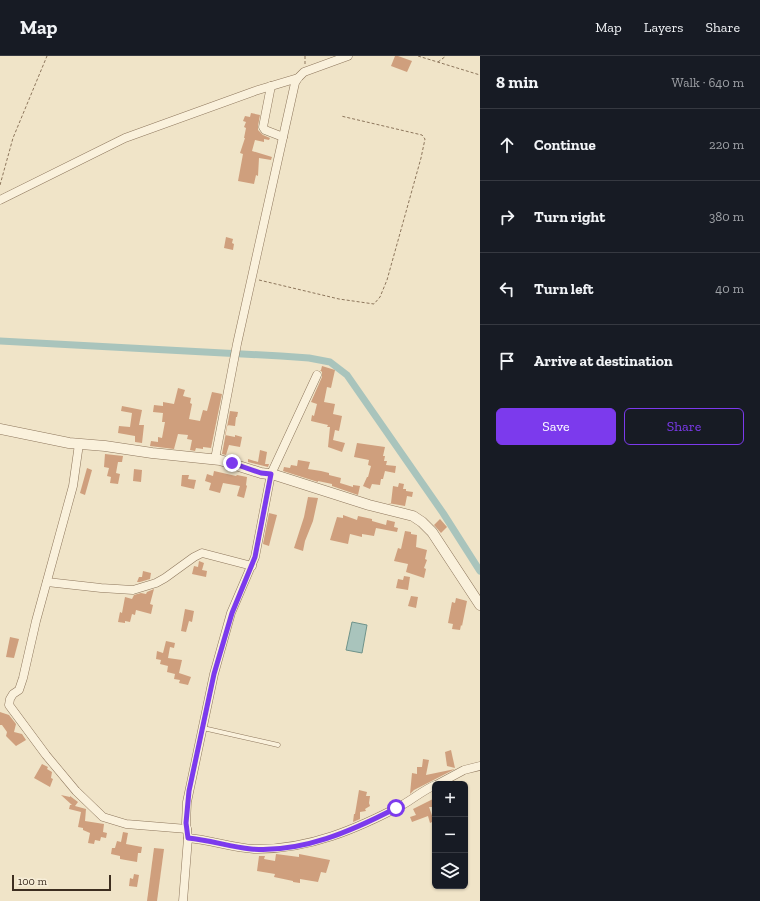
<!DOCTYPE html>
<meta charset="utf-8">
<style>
:root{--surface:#171b24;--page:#242831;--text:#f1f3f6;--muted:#9ea1a6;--line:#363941;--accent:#7c3aed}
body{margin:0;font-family:"Zilla Slab",serif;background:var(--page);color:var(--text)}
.controls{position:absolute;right:12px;bottom:12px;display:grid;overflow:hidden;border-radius:6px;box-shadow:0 1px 3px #0004}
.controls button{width:36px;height:36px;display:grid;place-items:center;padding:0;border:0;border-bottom:1px solid var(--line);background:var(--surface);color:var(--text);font:20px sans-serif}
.scale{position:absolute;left:12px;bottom:10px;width:99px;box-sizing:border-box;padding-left:4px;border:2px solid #3d2e20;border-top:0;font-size:11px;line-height:14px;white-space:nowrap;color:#3d2e20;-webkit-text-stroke:3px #f7eed8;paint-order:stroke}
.stop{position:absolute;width:12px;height:12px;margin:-9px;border:3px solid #7c3aed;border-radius:50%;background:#fff}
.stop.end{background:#7c3aed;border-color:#fff;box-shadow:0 1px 4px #0008}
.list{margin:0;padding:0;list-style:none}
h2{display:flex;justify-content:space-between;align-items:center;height:52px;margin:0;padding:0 16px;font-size:17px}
h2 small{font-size:13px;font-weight:400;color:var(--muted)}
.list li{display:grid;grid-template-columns:26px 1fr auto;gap:12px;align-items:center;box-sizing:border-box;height:72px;padding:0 16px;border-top:1px solid var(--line)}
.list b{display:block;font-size:15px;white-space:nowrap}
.list em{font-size:13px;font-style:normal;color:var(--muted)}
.actions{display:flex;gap:8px;padding:12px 16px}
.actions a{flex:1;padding:9px 0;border:1px solid var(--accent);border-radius:6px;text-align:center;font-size:14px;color:var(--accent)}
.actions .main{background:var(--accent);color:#fff}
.icon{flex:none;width:22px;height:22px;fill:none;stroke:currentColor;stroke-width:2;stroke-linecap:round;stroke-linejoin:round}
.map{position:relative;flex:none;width:480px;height:845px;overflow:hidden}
header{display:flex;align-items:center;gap:24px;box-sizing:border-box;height:56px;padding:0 20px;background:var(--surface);border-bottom:1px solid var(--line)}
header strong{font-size:19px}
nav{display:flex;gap:22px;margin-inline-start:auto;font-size:14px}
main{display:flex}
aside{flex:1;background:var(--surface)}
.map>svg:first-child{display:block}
</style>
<header>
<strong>Map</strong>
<nav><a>Map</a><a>Layers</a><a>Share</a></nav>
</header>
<main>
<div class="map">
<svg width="480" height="845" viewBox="0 0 480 845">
<rect width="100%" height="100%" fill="#f0e4c8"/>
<polygon fill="#a9c4bc" stroke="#6f938a" points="352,566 367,569 362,597 346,594"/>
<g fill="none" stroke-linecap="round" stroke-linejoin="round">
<polyline stroke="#a9c4bc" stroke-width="7" points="0,285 281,300 309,302 330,306 347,319 443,457 480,515"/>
</g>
<g fill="#cf9f7d">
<polygon points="395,0 398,0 412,5 407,16 391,10"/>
<polygon points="251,57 260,59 258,70 258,74 263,79 270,82 269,84 264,83 264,86 255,84 252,95 272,101 271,104 259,102 258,120 256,119 254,128 238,125 243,98 240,97 245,82 244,82 246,72 244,71 246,66 243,65 245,60 250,61"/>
<polygon points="226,181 233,183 232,187 234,188 233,194 224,192"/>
<polygon points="322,310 335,314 331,332 327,331 324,346 335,348 333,358 342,360 339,375 335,374 333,384 345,387 342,396 328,391 330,371 327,371 328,369 311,365 312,359 314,360 317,348 311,346 322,321 322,316 320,314 321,314"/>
<polygon points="178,332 185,334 183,340 191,342 190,347 192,348 189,363 200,365 203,354 207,355 212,336 222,338 211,392 203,391 203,393 196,392 195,395 190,394 192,384 187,383 188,379 178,378 174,393 150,390 151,385 158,386 158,381 162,382 165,366 162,366 163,357 153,356 154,349 163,350 163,346 174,348"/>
<polygon points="122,350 142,354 139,369 144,369 142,387 135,386 135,380 118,377 119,370 130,371 132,357 121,355"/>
<polygon points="230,355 238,356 237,361 236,361 235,370 227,369 225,379 235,381 235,379 242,381 240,391 229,389 226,399 222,398"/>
<polygon points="357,387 385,391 383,400 385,400 384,405 387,405 386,409 396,410 395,417 385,415 383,423 381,423 380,429 372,428 370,433 363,430 367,421 368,421 371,410 368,409 369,404 354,401"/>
<polygon points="260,394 267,396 265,408 269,408 268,411 248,406 248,403 258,406"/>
<polygon points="105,398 123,400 122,406 118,406 116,417 120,418 118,428 110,427 111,421 107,420 109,412 104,411"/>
<polygon points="298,404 310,406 308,413 321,415 329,417 329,419 341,422 340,427 353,431 353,429 360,430 358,439 332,430 332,428 318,425 318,426 283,415 284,411 290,412 291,409 297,410"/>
<polygon points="87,412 92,414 85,439 80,437"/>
<polygon points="134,413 142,414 141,426 133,425"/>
<polygon points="214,415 236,420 237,419 247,421 246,429 247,430 244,442 237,440 240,430 223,427 220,437 209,434 211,427 205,425 207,418 213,420"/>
<polygon points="182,419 189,419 188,423 196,424 194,433 181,430"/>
<polygon points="399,427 404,428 403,433 406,433 406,435 413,436 412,441 407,440 405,450 388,447 391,447 393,430 398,431"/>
<polygon points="308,441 318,442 313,465 305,485 303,495 294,492 304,461"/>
<polygon points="269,457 277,459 271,482 272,483 271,482 269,490 263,488"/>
<polygon points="343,459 357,464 358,460 372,463 372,465 386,469 387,464 395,466 394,471 398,472 397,476 376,472 374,480 362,478 362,481 350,478 348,488 330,484 337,461 343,462"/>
<polygon points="440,463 447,471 441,477 434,469"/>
<polygon points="405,475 411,476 411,478 417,479 416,491 427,494 425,503 427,504 424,512 426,513 424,522 406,516 408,508 394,505 398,492 401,493"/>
<polygon points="199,505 204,507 202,514 207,515 206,521 192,518 194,510 198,511"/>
<polygon points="143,515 151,517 150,523 140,526 137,526 139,521 142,521"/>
<polygon points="404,520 410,521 408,534 396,532 398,523 403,524"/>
<polygon points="154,533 150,548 153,549 151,558 136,554 135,559 132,558 130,566 125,565 125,567 118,566 120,556 122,557 125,541 132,543 134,539 141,537 146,538 147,536"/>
<polygon points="411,540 418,541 416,552 408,550"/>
<polygon points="456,542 467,545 462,570 461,569 460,574 452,573 453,568 448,567 452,546 455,547"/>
<polygon points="185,553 194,555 192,566 189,565 186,576 181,575"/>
<polygon points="10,581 19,583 14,602 6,601"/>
<polygon points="166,585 175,587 174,592 170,591 168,602 182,604 179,617 191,621 188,629 179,627 180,624 174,623 175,618 167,616 168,610 160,608 161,604 156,603 157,595 163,597"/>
<polygon points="0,656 9,659 16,668 14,676 22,678 26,684 16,690 6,680 7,676 2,669 0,669"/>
<polygon points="451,694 455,712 447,710 445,696"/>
<polygon points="423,703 429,704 426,719 455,713 414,734 410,738 412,717 417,718 417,711 422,711"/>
<polygon points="42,708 48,711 47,713 52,716 51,722 53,723 50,731 34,722"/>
<polygon points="359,734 367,736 366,740 370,740 369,747 370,750 365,753 366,755 360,756 360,763 353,766 354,758 355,758"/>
<polygon points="61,739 70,741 70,740 78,746 75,750 86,753 85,765 104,768 103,776 107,777 106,782 101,781 100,785 95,784 94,788 88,787 90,777 83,774 83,772 78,771 81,756 69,753 70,749 72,749"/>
<polygon points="435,742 435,748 432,748 433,751 429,751 434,765 430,767 428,760 412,766 410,761 416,759 413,753"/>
<polygon points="123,776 128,777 126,788 142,791 141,797 138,797 137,806 120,803 120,800 111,798 112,792 115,792 117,785 121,786"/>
<polygon points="154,792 164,793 157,845 147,845"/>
<polygon points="276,798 299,801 299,798 330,804 326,817 321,816 318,826 300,823 300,827 293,826 293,825 274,821 275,818 257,815 259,800 265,800 264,803 275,805"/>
<polygon points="134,818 139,819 137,831 129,830 130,822 133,823"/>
</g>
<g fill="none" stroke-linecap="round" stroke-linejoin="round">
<defs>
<polyline id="service" points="203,672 278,689"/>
<g id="minor">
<polyline points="271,30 263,71 265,74 283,81"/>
<polyline points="0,144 125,82 255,35 298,22"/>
<polyline points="79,388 73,430 36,565 23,622 19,634 13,638 10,643 9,649 46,699 76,735 103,761 126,768 187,773"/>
<polyline points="215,403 237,288 295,27 298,22 304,16 348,0"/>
<polyline points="47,526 101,532 133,534 156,527 165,522 194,501 202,497 252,510"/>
<polyline points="438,728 464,714 480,710"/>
<path d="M188,782c23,2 44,10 66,11 54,1 103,-20 150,-45 10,-6 20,-14 31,-19"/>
<polyline points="183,845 188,782 186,767 187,746 214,618 231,557 255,501 271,418 317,319"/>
</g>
<polyline id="tertiary" points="0,373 69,387 105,390 152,397 220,404 261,417 275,419 369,449 413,460 422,466 432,476 480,549"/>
</defs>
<use href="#service" stroke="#8d765c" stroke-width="5"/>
<use href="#minor" stroke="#8d765c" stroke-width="9"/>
<use href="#tertiary" stroke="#8d765c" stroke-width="11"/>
<g stroke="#8d765c" stroke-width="1" stroke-dasharray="3 2" stroke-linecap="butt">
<polyline points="418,0 480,19"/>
<polyline points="438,6 446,0"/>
<polyline points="305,8 305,0"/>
<polyline points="0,129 13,82 47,0"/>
<polyline points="259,224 339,243 374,248 380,241 387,224 421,102 425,83 422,79 341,60"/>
</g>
<use href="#service" stroke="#faf1dc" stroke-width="4"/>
<use href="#minor" stroke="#faf1dc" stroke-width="8"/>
<use href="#tertiary" stroke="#faf1dc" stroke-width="10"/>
</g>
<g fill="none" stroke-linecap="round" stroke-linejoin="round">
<path stroke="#7c3aed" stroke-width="5" d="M232,407l29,10 10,1 -16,83 -23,56 -18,61 -25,117 -3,32 2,15c22,2 42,9 63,11 51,4 101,-18 145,-41"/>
</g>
</svg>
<div class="controls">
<button>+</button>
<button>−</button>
<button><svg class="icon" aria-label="layers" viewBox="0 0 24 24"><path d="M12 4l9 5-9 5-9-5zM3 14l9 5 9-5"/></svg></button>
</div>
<div class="scale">100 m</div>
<div class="stop" style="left:396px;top:752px"></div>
<div class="stop end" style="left:232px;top:407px"></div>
</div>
<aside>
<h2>8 min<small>Walk · 640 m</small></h2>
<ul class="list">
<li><svg class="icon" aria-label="ahead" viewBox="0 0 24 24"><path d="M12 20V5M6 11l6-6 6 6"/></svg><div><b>Continue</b></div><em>220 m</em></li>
<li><svg class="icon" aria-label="right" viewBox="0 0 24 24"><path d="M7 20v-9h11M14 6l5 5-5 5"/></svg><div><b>Turn right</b></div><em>380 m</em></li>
<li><svg class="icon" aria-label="left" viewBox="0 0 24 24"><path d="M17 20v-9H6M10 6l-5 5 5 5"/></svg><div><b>Turn left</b></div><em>40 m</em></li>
<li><svg class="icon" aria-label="arrive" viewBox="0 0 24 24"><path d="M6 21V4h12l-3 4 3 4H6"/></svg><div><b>Arrive at destination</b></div></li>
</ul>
<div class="actions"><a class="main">Save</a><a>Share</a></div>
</aside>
</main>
